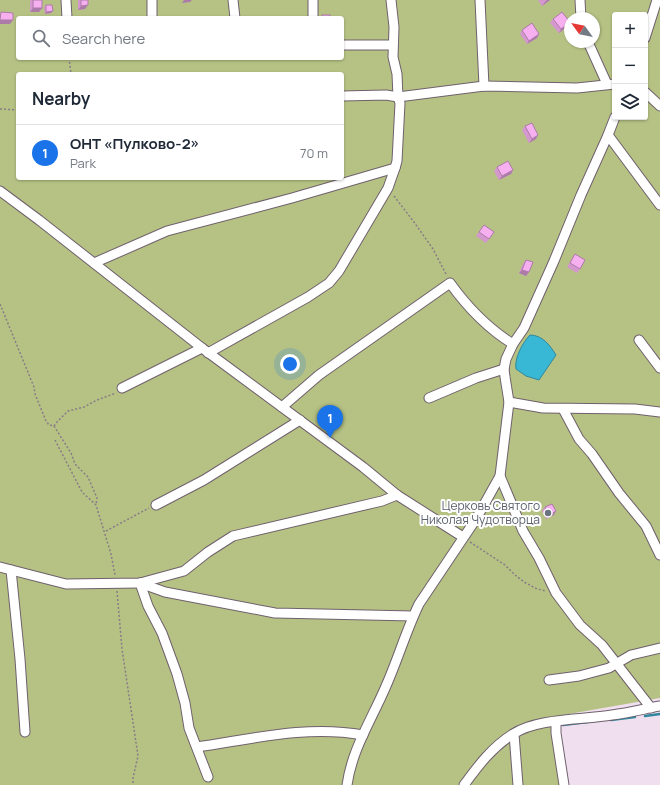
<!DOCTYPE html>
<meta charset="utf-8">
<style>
:root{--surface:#fff;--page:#f2f2f3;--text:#1f2937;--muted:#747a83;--line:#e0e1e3;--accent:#1a73e8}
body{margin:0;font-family:Manrope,sans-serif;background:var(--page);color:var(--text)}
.controls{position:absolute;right:12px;top:12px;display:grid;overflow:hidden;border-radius:4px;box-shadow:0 1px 3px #0004}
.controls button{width:36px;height:36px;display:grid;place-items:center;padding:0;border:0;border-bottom:1px solid var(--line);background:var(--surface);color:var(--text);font:20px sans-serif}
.compass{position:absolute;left:564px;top:12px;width:36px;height:36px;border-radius:50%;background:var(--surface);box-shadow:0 1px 3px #0004;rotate:303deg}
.you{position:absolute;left:290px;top:364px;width:14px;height:14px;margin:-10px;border:3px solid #fff;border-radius:50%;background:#1a73e8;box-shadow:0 0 0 6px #1a73e833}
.badge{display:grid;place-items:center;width:26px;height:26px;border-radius:50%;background:var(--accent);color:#fff;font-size:13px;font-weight:700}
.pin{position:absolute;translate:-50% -33px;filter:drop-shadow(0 1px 2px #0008)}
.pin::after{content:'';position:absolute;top:21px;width:14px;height:12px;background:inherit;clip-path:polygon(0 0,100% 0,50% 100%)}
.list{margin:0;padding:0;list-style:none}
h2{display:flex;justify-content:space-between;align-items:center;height:52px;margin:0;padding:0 16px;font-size:17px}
h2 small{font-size:13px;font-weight:400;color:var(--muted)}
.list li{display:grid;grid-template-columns:26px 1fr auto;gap:12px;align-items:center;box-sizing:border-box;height:56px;padding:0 16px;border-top:1px solid var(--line)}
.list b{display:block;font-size:15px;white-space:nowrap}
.list p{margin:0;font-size:13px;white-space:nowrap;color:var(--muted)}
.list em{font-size:13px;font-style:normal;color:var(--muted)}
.icon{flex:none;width:22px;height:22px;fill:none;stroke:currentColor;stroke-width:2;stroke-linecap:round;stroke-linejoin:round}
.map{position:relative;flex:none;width:660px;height:785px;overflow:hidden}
.search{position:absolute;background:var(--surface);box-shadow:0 1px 3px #0004;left:16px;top:16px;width:328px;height:44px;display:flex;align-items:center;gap:10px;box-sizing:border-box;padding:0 14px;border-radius:4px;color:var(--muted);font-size:15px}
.panel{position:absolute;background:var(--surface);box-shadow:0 1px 3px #0004;left:16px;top:72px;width:328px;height:108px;border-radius:4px}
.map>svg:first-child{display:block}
</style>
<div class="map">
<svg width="660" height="785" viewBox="0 0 660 785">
<rect width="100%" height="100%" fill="#f0dfee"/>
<path fill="#b6c284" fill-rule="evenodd" d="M0,0h660v698l-108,19 7,68h-559zM615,15h30v102h-30zM18,18h324v40h-324zM570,18h24v24h-24zM18,74h324v104h-324z"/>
<path fill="#38b8d5" stroke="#30889e" d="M530,335c12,0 20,10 26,20l-17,25 -13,-4 -10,-7c-2,-11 7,-27 14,-34z"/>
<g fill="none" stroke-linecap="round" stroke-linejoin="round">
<g stroke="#30889e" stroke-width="2.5">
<polyline points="645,716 660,714"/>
<polyline points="611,720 635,717"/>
<polyline points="563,725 588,722"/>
</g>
<defs>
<g id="minor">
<polyline points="66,0 67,18"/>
<polyline points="152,0 152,18"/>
<polyline points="233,0 235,18"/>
<polyline points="480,0 484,86"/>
<polyline points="580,0 581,18"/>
<polyline points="313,18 313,0"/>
<polyline points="645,38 657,0"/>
<polyline points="588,42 607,84"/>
<polyline points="342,45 393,45"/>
<polyline points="645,92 660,106"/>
<polyline points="342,96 386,95 398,97 484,86 577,88 615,84"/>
<polyline points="608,135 660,205"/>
<polyline points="0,191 39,220 202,348 363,467 397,495 463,537"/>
<polyline points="94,263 167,231 292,198 395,168"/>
<polyline points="639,340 660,368"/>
<polyline points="208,353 308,297 329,283 339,271 388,188 395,168 397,161 400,103 398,97 397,74 393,57 394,27 391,0"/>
<polyline points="122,388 202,348"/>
<polyline points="429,398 476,378 504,369"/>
<polyline points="509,402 543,408 635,409 660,412"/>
<path d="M282,407l37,-32 131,-92c18,25 37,45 63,61"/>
<polyline points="563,409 579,439 592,454 619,493 646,526 660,555"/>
<polyline points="500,476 523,531 539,558 556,593 580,625 602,645 651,708"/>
<polyline points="156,505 204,480 300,420"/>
<polyline points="0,567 66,584 140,583 184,571 208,552 233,536 382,501 397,495"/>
<polyline points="11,570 20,659 25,732"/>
<polyline points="140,583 165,592 275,613 413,616"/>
<polyline points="140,583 148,606 162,633 177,674 185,703 189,728 208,777"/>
<polyline points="549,680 579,676 609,668 631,655 660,648"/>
<polyline points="556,722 556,733 564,785"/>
<polyline points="514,734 518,785"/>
<path d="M197,747c55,-8 110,-22 166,-12"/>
<path d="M347,785c5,-36 25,-66 39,-99 12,-27 20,-55 33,-82l57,-85 24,-43 9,-74 -4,-25 -1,-8 2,-10 7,-15 11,-16 30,-67 27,-66 27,-60 7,-18"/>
<path d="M464,785c14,-19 28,-38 49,-51 25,-16 69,-14 99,-19 16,-2 32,-6 48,-9"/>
</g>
</defs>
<use href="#minor" stroke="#6f606d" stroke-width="11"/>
<g stroke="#887c87" stroke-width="1.5" stroke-dasharray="2 2" stroke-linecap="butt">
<polyline points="69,58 71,74"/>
<polyline points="0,109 18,110"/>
<polyline points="394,196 414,222 433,249 447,276"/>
<polyline points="0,304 34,387 35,394 46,421 49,425 54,426 71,453 75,464 88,477 97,498 96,505"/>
<polyline points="54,426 56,423 68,411 84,407 97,400 116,393"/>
<polyline points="55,440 82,492 96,505 111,554 115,575"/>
<polyline points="106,531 149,508"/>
<polyline points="470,542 505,565 515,575 524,582 537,589 546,591"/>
<polyline points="117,591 122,649 138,756 133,778 133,785"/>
</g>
<use href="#minor" stroke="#fff" stroke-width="9"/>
</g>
<g fill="#d497ce">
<polygon points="31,0 42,0 42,8 39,12 30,12 30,1"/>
<polygon points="78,0 88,0 85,9 78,10"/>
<polygon points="538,0 550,0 542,6"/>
<polygon points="46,5 53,11 51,13 45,14 44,7"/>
<polygon points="553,19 570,22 568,26 559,33 550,23"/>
<polygon points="522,30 539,34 537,38 527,44 520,34"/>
<polygon points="525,126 536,139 529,143 522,130"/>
<polygon points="497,167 513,170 511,174 499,180 494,171"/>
<polygon points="484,225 494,232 486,243 476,236"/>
<polygon points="575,254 580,269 577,273 567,267"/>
<polygon points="526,260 529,272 526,276 519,273 523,264"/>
<polygon points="545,507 554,515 546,519 542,511"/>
</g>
<g fill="#ac7ba8">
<polygon points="184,0 192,0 190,2 182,3"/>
<polygon points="547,0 550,0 542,6 545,2"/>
<polygon points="88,5 85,9 78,10 81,6"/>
<polygon points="33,8 42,8 39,12 30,12"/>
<polygon points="53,11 51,13 45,14 46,12"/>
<polygon points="0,20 13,20 10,24 0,24"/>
<polygon points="570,22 568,26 559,33 561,29"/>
<polygon points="539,34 537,38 527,44 529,41"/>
<polygon points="538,135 536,139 529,143 532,139"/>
<polygon points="513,170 511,174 499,180 502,176"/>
<polygon points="522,270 529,272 526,276 519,273"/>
<polygon points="556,511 554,515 546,519 549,515"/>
</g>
<g fill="#f6b0f0" stroke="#ac7ba8">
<rect x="33" y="0" width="9" height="8"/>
<polygon points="81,0 88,0 88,5 81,6"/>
<polygon points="46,5 52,5 53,11 46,12"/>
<polygon points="1,12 13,13 13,20 0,20"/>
<polygon points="562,12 570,22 561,29 553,19"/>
<rect x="322" y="15" width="8" height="3"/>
<polygon points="532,23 539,34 529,41 522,30"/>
<polygon points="532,123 538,135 532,139 525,126"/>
<polygon points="508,161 513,170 502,176 497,167"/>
<polygon points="484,225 494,232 489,239 479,232"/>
<polygon points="575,254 585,260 580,269 570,263"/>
<polygon points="526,260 533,262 529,272 522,270"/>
<polygon points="552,504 556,511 549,515 545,507"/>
</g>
<circle fill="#6b7280" stroke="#fff" stroke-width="1.5" cx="548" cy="513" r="4"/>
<g text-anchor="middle" stroke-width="4" stroke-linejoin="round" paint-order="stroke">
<g font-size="12" fill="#5b616d" stroke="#fff" text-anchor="end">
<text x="540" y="510">Церковь Святого<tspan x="540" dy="14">Николая Чудотворца</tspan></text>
</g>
</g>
</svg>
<div class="controls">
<button>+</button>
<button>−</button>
<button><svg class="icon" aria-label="layers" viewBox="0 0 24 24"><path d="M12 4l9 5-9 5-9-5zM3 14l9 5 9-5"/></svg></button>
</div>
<svg class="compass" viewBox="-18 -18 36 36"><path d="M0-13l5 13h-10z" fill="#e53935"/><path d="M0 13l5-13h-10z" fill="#747a83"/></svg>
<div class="you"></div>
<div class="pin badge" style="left:330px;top:438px">1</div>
<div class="search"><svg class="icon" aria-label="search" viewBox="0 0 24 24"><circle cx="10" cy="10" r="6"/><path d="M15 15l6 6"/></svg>Search here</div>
<section class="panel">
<h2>Nearby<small></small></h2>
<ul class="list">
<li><span class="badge">1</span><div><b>ОНТ «Пулково-2»</b><p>Park</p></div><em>70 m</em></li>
</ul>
</section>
</div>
